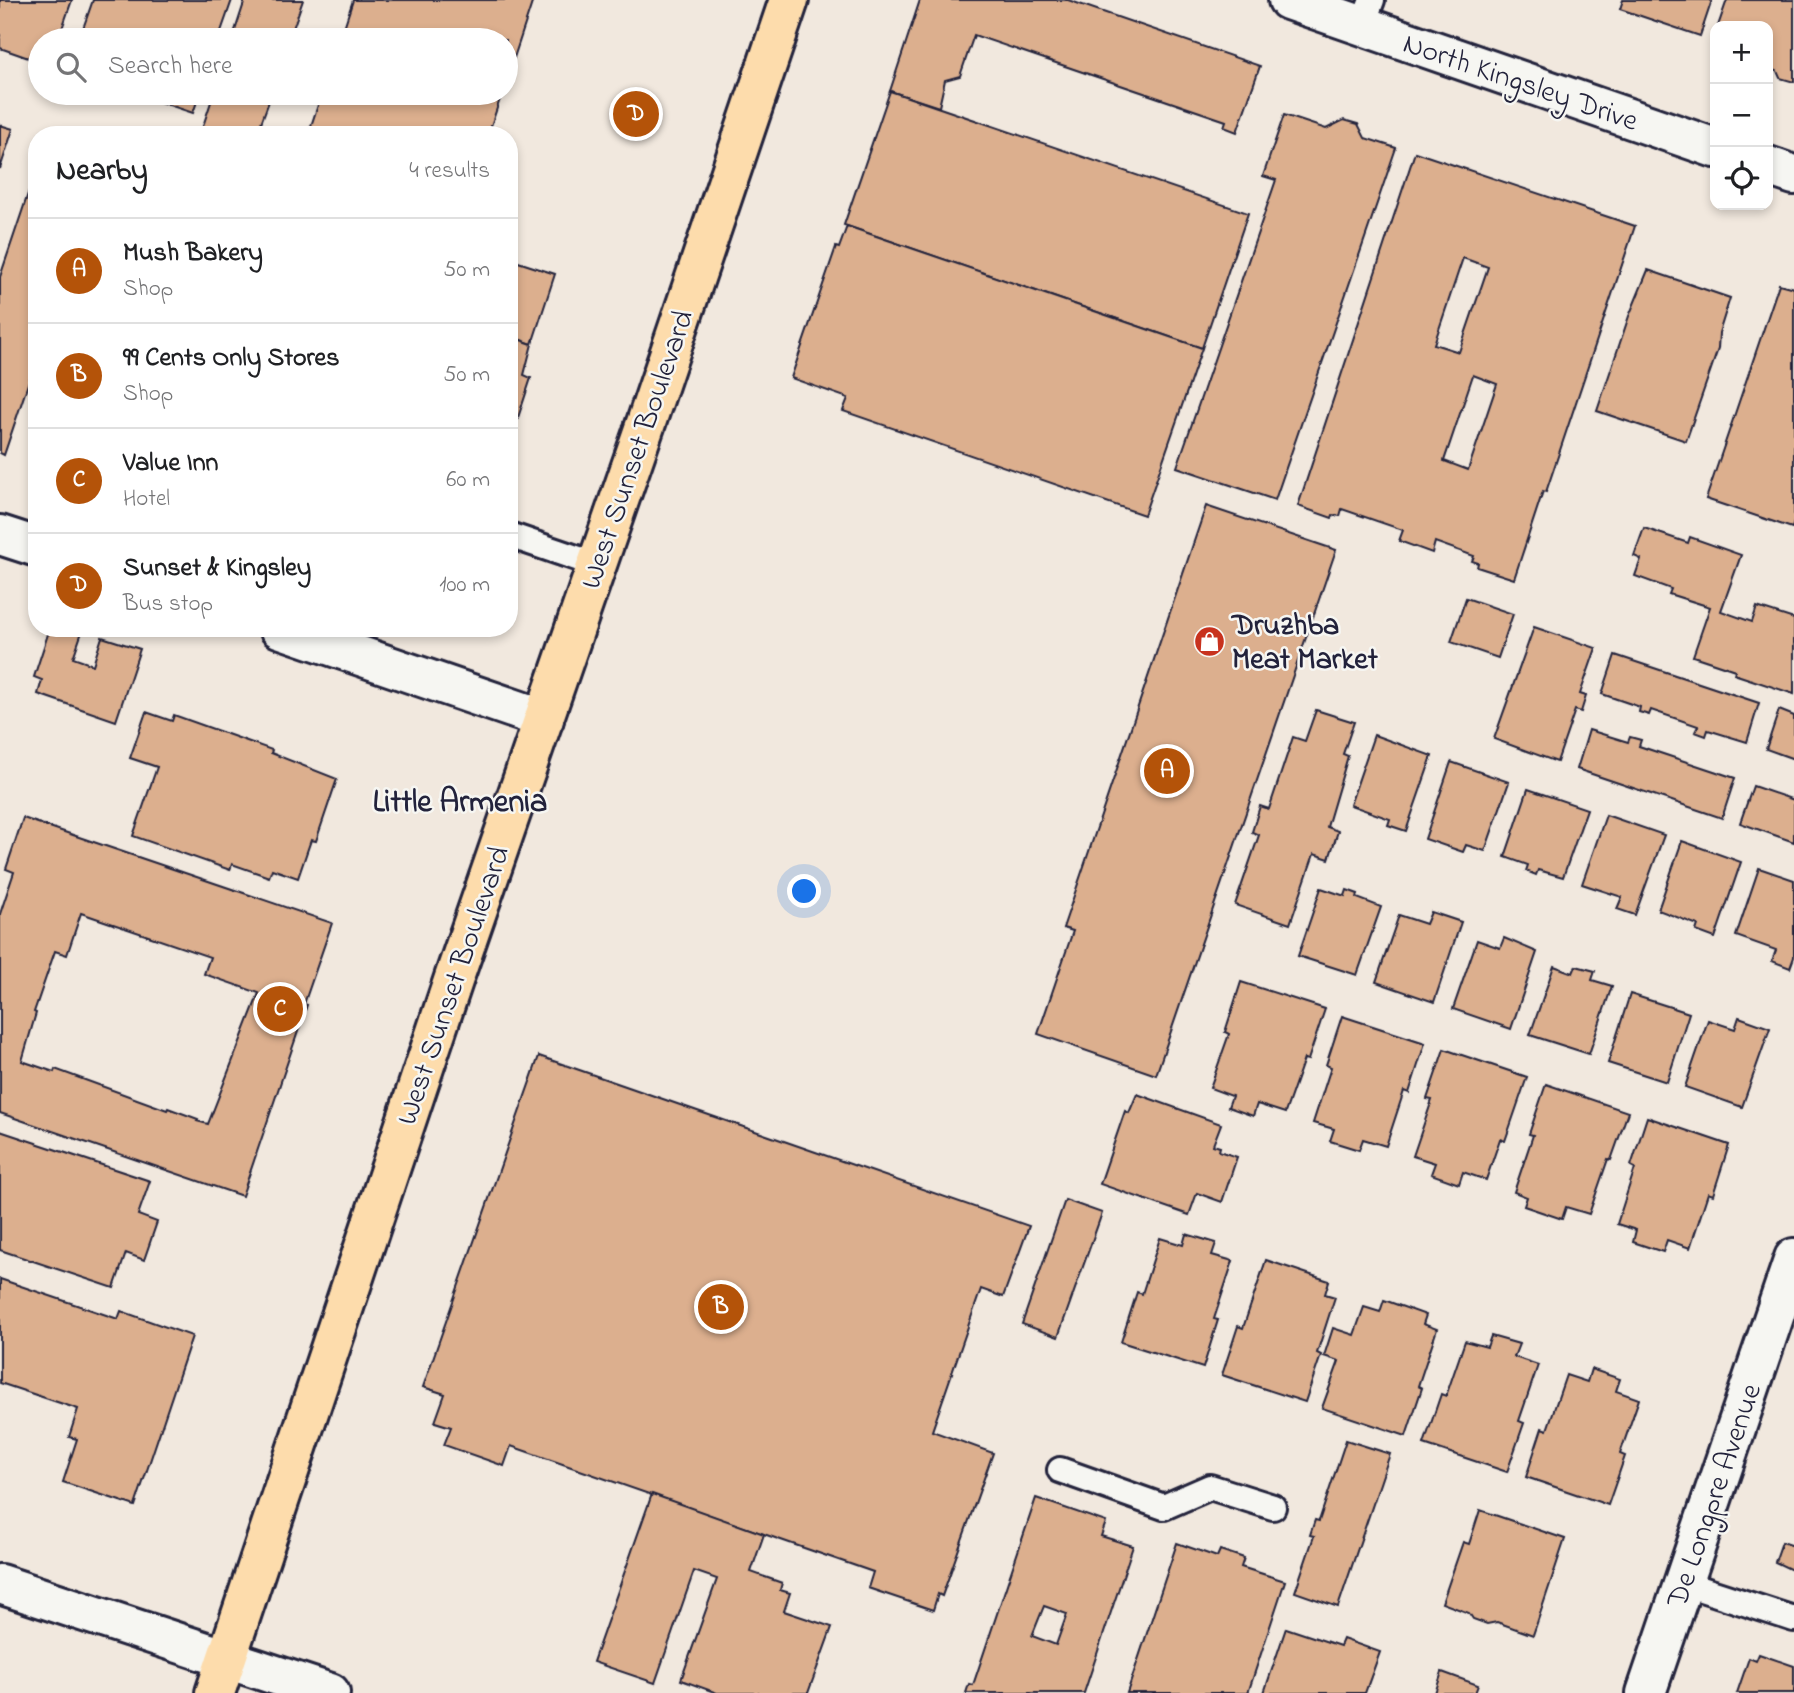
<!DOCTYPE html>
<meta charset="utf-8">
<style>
:root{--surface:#fff;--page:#f6f6f6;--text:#202124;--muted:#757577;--line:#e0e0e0;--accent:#b45309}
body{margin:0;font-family:"Indie Flower",sans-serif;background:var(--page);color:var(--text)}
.controls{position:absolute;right:21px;top:21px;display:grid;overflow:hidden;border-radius:14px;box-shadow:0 4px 10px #0003}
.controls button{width:63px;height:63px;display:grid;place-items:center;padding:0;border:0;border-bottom:2px solid var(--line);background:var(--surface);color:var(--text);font:35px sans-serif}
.you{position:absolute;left:805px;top:892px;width:24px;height:24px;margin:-18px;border:5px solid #fff;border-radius:50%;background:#1a73e8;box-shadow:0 0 0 10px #1a73e833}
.badge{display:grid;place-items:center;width:46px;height:46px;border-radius:50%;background:var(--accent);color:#fff;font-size:23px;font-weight:700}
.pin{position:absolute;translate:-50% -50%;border:4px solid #fff;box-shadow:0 2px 7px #0006}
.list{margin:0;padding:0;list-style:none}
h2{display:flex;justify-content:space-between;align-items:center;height:91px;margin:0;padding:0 28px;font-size:30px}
h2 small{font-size:23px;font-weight:400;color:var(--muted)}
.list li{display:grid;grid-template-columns:46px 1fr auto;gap:21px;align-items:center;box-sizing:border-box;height:105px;padding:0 28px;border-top:2px solid var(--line)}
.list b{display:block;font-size:26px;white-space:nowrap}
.list p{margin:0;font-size:23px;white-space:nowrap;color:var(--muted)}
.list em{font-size:23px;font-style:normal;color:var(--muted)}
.icon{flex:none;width:38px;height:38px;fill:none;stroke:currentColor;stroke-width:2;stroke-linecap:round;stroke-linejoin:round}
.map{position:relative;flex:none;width:1794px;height:1693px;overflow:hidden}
.search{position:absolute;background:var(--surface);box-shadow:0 4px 10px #0003;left:28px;top:28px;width:490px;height:77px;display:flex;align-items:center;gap:18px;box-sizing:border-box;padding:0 24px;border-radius:38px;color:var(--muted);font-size:26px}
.panel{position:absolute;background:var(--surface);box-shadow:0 4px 10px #0003;left:28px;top:126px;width:490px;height:511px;border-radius:28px}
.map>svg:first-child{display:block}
</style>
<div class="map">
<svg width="1794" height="1693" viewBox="0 0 1794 1693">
<rect width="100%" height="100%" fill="#f1e8de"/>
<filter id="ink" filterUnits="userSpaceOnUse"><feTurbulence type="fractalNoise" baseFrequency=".0143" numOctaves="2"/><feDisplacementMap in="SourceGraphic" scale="14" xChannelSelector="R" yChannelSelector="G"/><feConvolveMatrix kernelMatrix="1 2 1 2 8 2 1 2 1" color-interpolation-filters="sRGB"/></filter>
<g filter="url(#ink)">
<g fill="#dcaf8e" stroke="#22223b" stroke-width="2" fill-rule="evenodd">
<polygon points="0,0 72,0 58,40 40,40 40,62 0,48"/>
<polygon points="93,0 232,0 218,40 79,40"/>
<polygon points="245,0 303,0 289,40 232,40"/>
<polygon points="353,0 533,0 506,82 506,40 340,40"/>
<polygon points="920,0 1068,0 1260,66 1237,132 1224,127 1226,121 974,35 960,76 945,80 939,107 890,91"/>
<polygon points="1623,0 1712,0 1700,36 1620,9"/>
<polygon points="1727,0 1794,0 1794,82 1780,78 1777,71 1768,69 1768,26 1718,26"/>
<polygon points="890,91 1248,213 1202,348 844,225"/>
<polygon points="133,93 200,93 193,113"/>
<polygon points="214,93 272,93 258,131 252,129 250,135 200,135"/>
<polygon points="322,93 502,93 488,135 308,135"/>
<polygon points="1284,115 1326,129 1344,120 1358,124 1365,138 1396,148 1275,500 1177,467 1276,180 1263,176"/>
<polygon points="0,125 13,129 0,169"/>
<path d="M1415,152l220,74 -89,266 -3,-1 -29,88 -37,-12 1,-4 -6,-2 2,-5 -39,-14 -3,11 -33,-12 4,-11 -61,-21 -2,7 -7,-1 -1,3 -34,-12zM1463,258l25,9 -29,85 -25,-8zM1473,375l24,9 -29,86 -24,-9z"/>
<polygon points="37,167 37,357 4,455 0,453 0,277"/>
<polygon points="847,226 1202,348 1144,515 843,411 848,398 791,378 836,247 839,248"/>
<polygon points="509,259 555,274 532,344 509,336"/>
<polygon points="1648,270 1730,298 1719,333 1718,349 1686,441 1597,411 1629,316"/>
<polygon points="1779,284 1794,288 1794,522 1792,528 1706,499"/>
<polygon points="509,336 532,344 524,375 531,378 511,439"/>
<polygon points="1206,506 1336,550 1156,1075 1038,1034 1073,931 1063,928"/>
<polygon points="1644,528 1688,543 1690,537 1741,555 1721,611 1752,622 1757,607 1794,619 1794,694 1734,674 1735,670 1693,656 1710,607 1669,594 1671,589 1635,576 1641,559 1634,556"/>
<polygon points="1466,598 1513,614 1498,658 1451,642"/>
<polygon points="1534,627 1596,648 1580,694 1586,696 1581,712 1575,710 1557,762 1494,739"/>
<polygon points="50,628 83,629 73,658 93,665 102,637 140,649 116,721 38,694 42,680 34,677"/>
<polygon points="1615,655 1759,703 1747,742 1708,730 1706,736 1695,732 1698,726 1651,710 1649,715 1639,712 1640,707 1602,694"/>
<polygon points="1316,710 1354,722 1343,754 1348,756 1327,827 1338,831 1329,859 1314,854 1290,924 1235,905 1259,835 1252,832 1260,806 1269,809 1293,737 1305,741"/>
<polygon points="1779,710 1794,716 1794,759 1766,749"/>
<polygon points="146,712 172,721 174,715 272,750 271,753 337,779 316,841 311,840 298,878 272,869 269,877 232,864 230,870 133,836 157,767 130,758"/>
<polygon points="1589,730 1628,742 1630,737 1641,740 1639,746 1735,778 1722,818 1577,769"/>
<polygon points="1374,735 1432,756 1406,831 1388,825 1390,819 1350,805"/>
<polygon points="1451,762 1509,782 1485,851 1466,845 1463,852 1425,839"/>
<polygon points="1753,786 1794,800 1794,842 1740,823"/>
<polygon points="1528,789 1587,809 1563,877 1538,870 1536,875 1526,871 1528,865 1505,857"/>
<polygon points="1606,815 1664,835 1635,915 1617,909 1622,897 1582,884"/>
<path d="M23,818l309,105 -28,81 3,1 -65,191 -242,-83v-199l14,-42 -8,-3zM81,913l129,44 -6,17 55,19 -51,131 -11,-3 1,-2 -30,-11 -1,2 -112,-41 -1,3 -32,-11 14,-48 -2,-1 21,-61 12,4z"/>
<polygon points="1682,841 1741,862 1715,938 1696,931 1698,925 1658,910"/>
<polygon points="1759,868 1794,880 1794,957 1790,968 1772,961 1776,950 1736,936"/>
<polygon points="1321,888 1345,896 1347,890 1358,894 1357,898 1381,907 1357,975 1298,956"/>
<polygon points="1431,912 1461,922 1434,1002 1376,982 1399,915 1426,924"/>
<polygon points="1504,938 1537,952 1511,1029 1453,1009 1477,940 1500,948"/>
<polygon points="1554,966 1573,973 1576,966 1595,971 1592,980 1612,986 1589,1054 1530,1035"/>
<polygon points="1241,982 1325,1009 1308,1060 1304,1059 1285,1113 1257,1104 1253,1116 1228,1107 1232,1096 1210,1088 1229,1034 1225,1032"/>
<polygon points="1630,994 1689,1013 1667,1082 1608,1063"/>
<polygon points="1342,1016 1425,1043 1409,1093 1404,1091 1386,1146 1363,1139 1359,1150 1330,1141 1334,1129 1313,1123 1331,1067 1326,1065"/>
<polygon points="1739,1017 1770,1028 1742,1107 1685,1087 1708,1020 1735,1029"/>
<polygon points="1444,1049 1527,1077 1505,1141 1500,1139 1486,1180 1463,1172 1459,1184 1431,1174 1435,1163 1413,1156 1432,1100 1427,1099"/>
<polygon points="539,1056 1029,1226 1003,1297 981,1289 932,1431 993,1453 942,1596 938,1594 933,1610 868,1588 873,1572 511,1446 504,1466 444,1445 451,1427 435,1422 445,1394 423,1387"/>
<polygon points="1546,1084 1628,1112 1611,1160 1608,1159 1589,1214 1566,1207 1562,1219 1524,1206 1527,1197 1514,1192 1533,1135 1529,1134"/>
<polygon points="1137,1094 1221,1124 1213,1145 1220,1147 1219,1151 1237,1157 1222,1202 1197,1193 1189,1215 1100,1184 1125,1111 1129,1113"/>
<polygon points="1647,1117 1729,1145 1713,1195 1708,1193 1690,1248 1667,1240 1663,1252 1633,1242 1636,1230 1617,1224 1635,1168 1631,1166"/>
<polygon points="0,1131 150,1181 138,1215 157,1222 144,1260 126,1253 114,1288 0,1250"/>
<polygon points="1065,1200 1102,1213 1058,1337 1022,1324"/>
<polygon points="1186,1234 1216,1243 1212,1255 1233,1261 1214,1319 1218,1320 1203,1368 1121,1342 1137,1292 1142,1294 1160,1238 1183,1245"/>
<polygon points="1266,1260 1329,1281 1325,1294 1335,1297 1317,1353 1321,1355 1305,1402 1222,1375 1238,1326 1243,1328"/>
<polygon points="0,1279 118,1319 121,1311 192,1336 135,1506 63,1482 77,1439 69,1437 78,1409 0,1383"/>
<polygon points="1384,1300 1426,1315 1423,1324 1437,1329 1418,1386 1422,1388 1406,1436 1322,1408 1339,1361 1324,1356 1333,1328 1354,1335 1364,1307 1380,1312"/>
<polygon points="1491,1336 1519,1344 1514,1357 1538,1365 1519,1421 1524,1423 1507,1472 1424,1444 1441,1394 1446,1396 1465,1341 1487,1347"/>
<polygon points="1591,1369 1620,1379 1616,1391 1639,1399 1620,1454 1625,1456 1608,1505 1526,1477 1542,1428 1547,1430 1566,1375 1587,1382"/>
<polygon points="1346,1440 1390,1454 1338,1607 1295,1592 1314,1536 1310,1535 1315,1520 1319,1521"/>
<polygon points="652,1494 764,1534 751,1572 782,1583 780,1590 790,1593 784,1611 832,1627 808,1693 717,1693 681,1680 717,1579 694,1571 655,1683 593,1662"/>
<path d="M1036,1498l70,24 -5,14 32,10 -49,147h-118l3,-9 4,1zM1044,1606l23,8 -11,31 -24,-9z"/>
<polygon points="1480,1510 1565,1539 1533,1635 1497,1622 1487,1624 1473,1619 1469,1613 1442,1603 1463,1542 1469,1544"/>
<polygon points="1782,1542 1794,1546 1794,1571 1775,1562"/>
<polygon points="1177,1543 1217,1557 1220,1550 1244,1558 1241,1567 1285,1581 1248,1693 1127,1693"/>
<polygon points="1286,1628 1340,1646 1343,1639 1380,1652 1365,1693 1264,1693"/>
<polygon points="1759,1654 1794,1666 1794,1693 1737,1693 1749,1658 1756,1661"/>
<polygon points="1442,1672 1478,1685 1475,1693 1435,1693"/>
</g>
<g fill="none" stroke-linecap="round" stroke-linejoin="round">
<defs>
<g id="lane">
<polyline points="1362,26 1372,0"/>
<polyline points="509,535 597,565"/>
<polyline points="1060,1470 1164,1507 1210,1487 1273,1507"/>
<polyline points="1683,1583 1794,1619"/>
</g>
<g id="street">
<polyline points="1288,0 1715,148"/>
<polyline points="1768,166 1794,175"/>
<polyline points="0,535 37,547"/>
<polyline points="279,628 544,719"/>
<polyline points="0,1584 330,1693"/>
<polyline points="1646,1693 1794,1258"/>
</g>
<polyline id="primary" points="215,1693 455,975 647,420 789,0"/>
</defs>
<use href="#lane" stroke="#22223b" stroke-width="30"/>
<use href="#street" stroke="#22223b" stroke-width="44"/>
<use href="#primary" stroke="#22223b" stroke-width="44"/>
<use href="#lane" stroke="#f6f6f2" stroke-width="24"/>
<use href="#street" stroke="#f6f6f2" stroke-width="38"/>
<use href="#primary" stroke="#fddcac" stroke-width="38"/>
</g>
</g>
<defs>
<symbol id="shop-disc" viewBox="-11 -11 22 22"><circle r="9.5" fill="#c8321e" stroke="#f6f6f2"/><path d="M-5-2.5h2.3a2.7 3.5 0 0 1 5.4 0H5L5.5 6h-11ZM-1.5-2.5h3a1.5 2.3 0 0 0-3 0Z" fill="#fff"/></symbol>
</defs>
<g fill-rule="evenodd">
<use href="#shop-disc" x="1192" y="624" width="35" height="35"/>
</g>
<g text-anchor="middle" stroke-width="5" stroke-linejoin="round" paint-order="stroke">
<g font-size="30" fill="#22223b" stroke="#f6f6f2">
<text transform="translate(1521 81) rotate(19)" y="10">North Kingsley Drive</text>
<text transform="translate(636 449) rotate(-71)" y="10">West Sunset Boulevard</text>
<text transform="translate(452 985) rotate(-71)" y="10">West Sunset Boulevard</text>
<text transform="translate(1713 1495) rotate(-71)" y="10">De Longpre Avenue</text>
</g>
<g font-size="30" font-weight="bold" fill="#22223b" stroke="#f6f6f2" text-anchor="start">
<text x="1232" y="634">Druzhba<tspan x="1232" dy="34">Meat Market</tspan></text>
</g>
<g font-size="32" font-weight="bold" fill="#22223b" stroke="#f6f6f2">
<text x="460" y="811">Little Armenia</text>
</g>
</g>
</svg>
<div class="controls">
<button>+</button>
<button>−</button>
<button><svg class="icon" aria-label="locate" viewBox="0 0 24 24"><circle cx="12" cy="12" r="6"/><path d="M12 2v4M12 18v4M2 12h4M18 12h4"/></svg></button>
</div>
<div class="you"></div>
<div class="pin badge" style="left:1167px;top:771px">A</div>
<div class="pin badge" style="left:721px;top:1307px">B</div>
<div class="pin badge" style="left:280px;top:1009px">C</div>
<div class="pin badge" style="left:636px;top:114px">D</div>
<div class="search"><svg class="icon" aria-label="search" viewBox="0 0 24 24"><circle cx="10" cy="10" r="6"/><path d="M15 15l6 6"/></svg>Search here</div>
<section class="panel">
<h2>Nearby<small>4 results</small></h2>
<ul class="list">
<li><span class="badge">A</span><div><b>Mush Bakery</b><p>Shop</p></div><em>50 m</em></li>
<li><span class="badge">B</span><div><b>99 Cents Only Stores</b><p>Shop</p></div><em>50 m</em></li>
<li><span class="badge">C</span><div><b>Value Inn</b><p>Hotel</p></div><em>60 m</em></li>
<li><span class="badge">D</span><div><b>Sunset &amp; Kingsley</b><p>Bus stop</p></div><em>100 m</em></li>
</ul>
</section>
</div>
